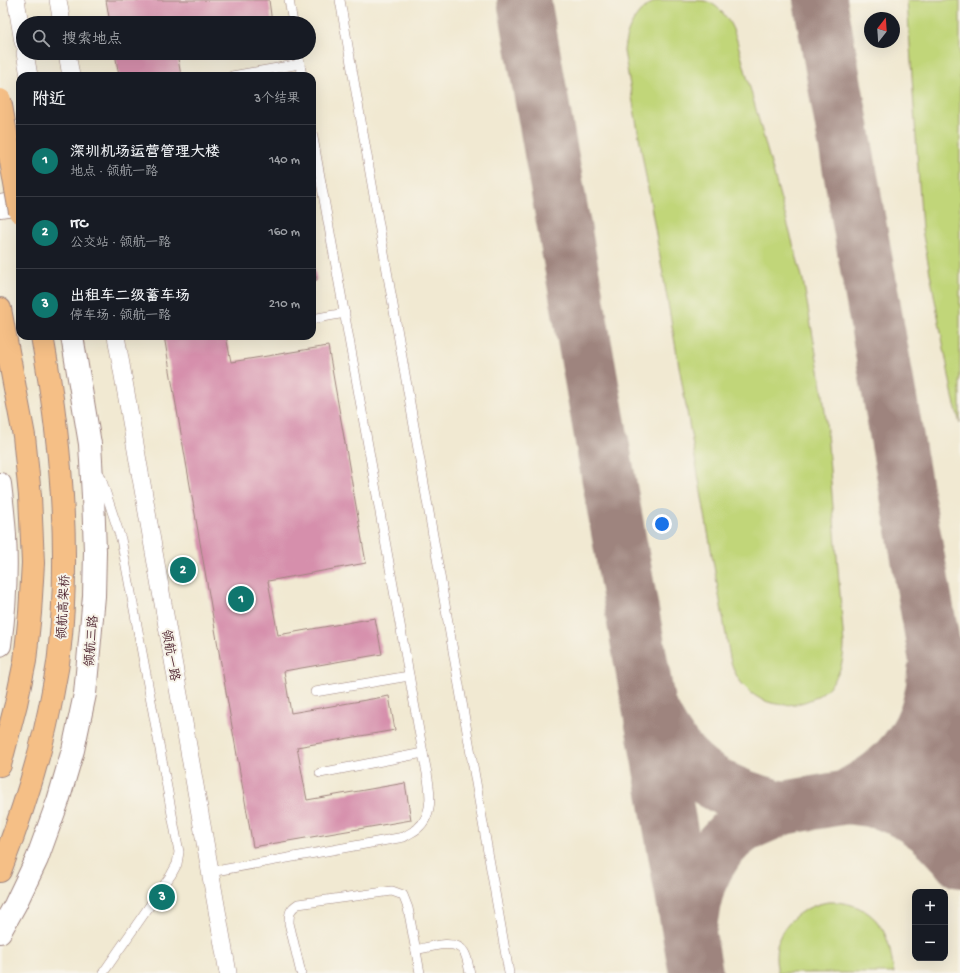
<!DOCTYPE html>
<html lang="zh">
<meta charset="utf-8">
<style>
:root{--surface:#171b24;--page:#242831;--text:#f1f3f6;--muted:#9ea1a6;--line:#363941;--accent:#0f766e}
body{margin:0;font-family:"Gochi Hand","LXGW WenKai TC",sans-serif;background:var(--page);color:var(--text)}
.controls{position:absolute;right:12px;bottom:12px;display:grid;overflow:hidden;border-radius:8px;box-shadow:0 4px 16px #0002}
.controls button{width:36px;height:36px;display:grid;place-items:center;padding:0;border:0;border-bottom:1px solid var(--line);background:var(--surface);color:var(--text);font:20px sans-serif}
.compass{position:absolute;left:864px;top:12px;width:36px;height:36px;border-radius:50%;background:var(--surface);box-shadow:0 4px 16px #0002;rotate:17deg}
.you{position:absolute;left:662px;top:524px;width:14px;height:14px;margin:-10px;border:3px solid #fff;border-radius:50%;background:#1a73e8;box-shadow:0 0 0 6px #1a73e833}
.badge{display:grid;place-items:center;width:26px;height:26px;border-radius:50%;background:var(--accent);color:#fff;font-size:13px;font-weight:700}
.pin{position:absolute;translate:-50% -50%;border:2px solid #fff;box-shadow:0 1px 4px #0006}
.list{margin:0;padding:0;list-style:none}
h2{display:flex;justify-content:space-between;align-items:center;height:52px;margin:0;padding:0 16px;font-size:17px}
h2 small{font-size:13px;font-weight:400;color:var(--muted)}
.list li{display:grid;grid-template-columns:26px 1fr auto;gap:12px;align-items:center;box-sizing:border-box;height:72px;padding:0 16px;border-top:1px solid var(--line)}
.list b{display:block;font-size:15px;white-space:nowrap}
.list p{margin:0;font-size:13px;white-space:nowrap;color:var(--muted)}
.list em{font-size:13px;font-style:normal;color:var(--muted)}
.icon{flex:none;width:22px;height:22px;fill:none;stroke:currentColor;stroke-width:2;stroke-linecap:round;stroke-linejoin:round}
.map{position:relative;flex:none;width:960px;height:973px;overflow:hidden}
.search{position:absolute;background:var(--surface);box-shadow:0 4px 16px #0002;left:16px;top:16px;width:300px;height:44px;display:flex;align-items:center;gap:10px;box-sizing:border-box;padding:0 14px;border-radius:22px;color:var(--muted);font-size:15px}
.panel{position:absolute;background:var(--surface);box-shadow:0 4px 16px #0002;left:16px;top:72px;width:300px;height:268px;border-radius:12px}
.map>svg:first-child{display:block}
</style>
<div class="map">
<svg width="960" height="973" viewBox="0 0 960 973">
<rect width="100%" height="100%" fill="#f7f3e8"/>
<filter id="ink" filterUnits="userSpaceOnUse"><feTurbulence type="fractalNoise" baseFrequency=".025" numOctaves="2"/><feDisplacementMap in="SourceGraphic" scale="8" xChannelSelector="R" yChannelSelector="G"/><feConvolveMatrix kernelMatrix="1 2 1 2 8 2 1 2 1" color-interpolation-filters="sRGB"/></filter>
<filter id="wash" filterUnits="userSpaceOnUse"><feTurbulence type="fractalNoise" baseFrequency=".012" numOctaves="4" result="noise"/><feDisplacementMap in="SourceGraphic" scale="16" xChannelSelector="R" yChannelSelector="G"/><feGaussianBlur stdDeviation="0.9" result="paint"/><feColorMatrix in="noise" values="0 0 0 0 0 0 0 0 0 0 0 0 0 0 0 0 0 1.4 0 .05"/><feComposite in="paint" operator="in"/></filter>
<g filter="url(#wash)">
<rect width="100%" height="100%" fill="#f1e9d2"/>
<g fill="#c1d679" stroke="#867a52">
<path d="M658,0c11,0 37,0 47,1 16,4 26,22 31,36l67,243 19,107 4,33 18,224c0,8 -1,15 -3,22 -12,40 -67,52 -95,22 -9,-9 -13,-18 -16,-30l-106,-607c2,-23 13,-42 34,-51z"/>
<polygon points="907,0 960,0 960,424 953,397 922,230"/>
<path d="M828,902c28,-1 51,12 60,40 3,10 4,21 6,31h-116c-1,-5 -2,-11 -2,-16 0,-31 24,-50 52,-55z"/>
</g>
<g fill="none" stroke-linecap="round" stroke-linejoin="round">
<g stroke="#9e847e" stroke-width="54">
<polyline points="524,0 696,973"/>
<polyline points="820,0 960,797"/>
<path d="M654,716c28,57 68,78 129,92"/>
<path d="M850,795c11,-7 24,-13 34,-22 30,-25 49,-61 50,-101"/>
<path d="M853,798c43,2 83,28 107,63"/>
<polyline points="690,925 694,902 699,883 707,866 717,850 730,836 744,825 783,808 960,778"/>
</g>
</g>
<g id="blocks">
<g fill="#d68fac">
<polygon points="106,0 269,0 272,23 110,23"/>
<polygon points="115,53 177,53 181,76 119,76"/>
<polygon points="312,258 317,280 312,281"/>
<polygon points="164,336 226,336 231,362 328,346 366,563 268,581 278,635 375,618 382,654 284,671 291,713 389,696 395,730 297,747 307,800 405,783 411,820 253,847"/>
</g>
</g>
</g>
<g filter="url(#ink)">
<use href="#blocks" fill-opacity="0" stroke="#9e847e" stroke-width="1"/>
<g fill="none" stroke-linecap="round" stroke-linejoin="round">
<defs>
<g id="service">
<polyline points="289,0 293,23"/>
<polyline points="340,0 509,973"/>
<polyline points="298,53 302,76"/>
<polyline points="232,76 300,64"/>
<polyline points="312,319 345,313"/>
<polyline points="100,475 121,539 179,852 177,864 171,875 103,973"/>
<polyline points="315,692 409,676"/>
<polyline points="320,773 423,753"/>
<path d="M210,872l194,-35c4,-3 9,-5 13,-8 22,-18 10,-53 6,-76l-111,-621"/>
<path d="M416,950c13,-3 40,-12 48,2 4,6 4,14 6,21"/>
<path d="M301,973l-12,-50c0,-10 1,-14 9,-19l94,-13 11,4 5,13 12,65"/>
</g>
<g id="minor">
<polyline points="16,0 23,42"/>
<polyline points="58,0 62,23"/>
<polyline points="25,53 29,76"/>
<polyline points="67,53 71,76"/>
<polyline points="116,336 228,973"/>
</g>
<g id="tertiary">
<polyline points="0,206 20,203"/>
<path d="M0,484c2,17 4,34 5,52 2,36 0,73 -5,109"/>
<polyline points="0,932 15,905 37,859 58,801 73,750 85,694 94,596 95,551 93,496 90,444 72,336"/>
</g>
<path id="primary" d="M0,871c23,-59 42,-118 53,-180 2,-12 5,-24 6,-36 12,-106 2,-214 -17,-319"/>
<polyline id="trunk" points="0,309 24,436 30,496 33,563 30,613 25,661 16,704 0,765"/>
</defs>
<use href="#service" stroke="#9e847e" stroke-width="10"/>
<use href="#minor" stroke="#9e847e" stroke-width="18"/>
<use href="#tertiary" stroke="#9e847e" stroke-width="24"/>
<use href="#primary" stroke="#9e847e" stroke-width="24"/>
<use href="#trunk" stroke="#9e847e" stroke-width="24"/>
<use href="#service" stroke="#fff" stroke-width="9"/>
<use href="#minor" stroke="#fff" stroke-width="17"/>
<use href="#tertiary" stroke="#fff" stroke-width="22"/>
<use href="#primary" stroke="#f5bf86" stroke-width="22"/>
<use href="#trunk" stroke="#f5bf86" stroke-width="22"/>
<defs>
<polyline id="primary-bridge" points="0,100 20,212"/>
</defs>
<use href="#primary-bridge" stroke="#9e847e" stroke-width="24" stroke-linecap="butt"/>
<use href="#primary-bridge" stroke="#f5bf86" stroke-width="22"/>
</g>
</g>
<g text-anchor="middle" stroke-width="4" stroke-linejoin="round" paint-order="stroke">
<g font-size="13" fill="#4a1f2b" stroke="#f7f3e8">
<text transform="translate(62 607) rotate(-87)" y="5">领航高架桥</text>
<text transform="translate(90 641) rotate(-85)" y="5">领航三路</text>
<text transform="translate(172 655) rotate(80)" y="5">领航一路</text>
</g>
</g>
</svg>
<div class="controls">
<button>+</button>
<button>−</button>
</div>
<svg class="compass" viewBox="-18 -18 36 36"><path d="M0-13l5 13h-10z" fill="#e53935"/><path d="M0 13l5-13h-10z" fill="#9ea1a6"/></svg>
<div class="you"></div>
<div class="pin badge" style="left:241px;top:599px">1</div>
<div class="pin badge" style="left:183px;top:570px">2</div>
<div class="pin badge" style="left:162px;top:897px">3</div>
<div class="search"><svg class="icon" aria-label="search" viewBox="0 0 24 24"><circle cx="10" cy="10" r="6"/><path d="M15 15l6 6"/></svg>搜索地点</div>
<section class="panel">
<h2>附近<small>3个结果</small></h2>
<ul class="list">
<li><span class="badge">1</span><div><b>深圳机场运营管理大楼</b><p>地点 · 领航一路</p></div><em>140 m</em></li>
<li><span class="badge">2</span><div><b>ITC</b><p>公交站 · 领航一路</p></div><em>160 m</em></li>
<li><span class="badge">3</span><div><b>出租车二级蓄车场</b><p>停车场 · 领航一路</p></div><em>210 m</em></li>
</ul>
</section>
</div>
